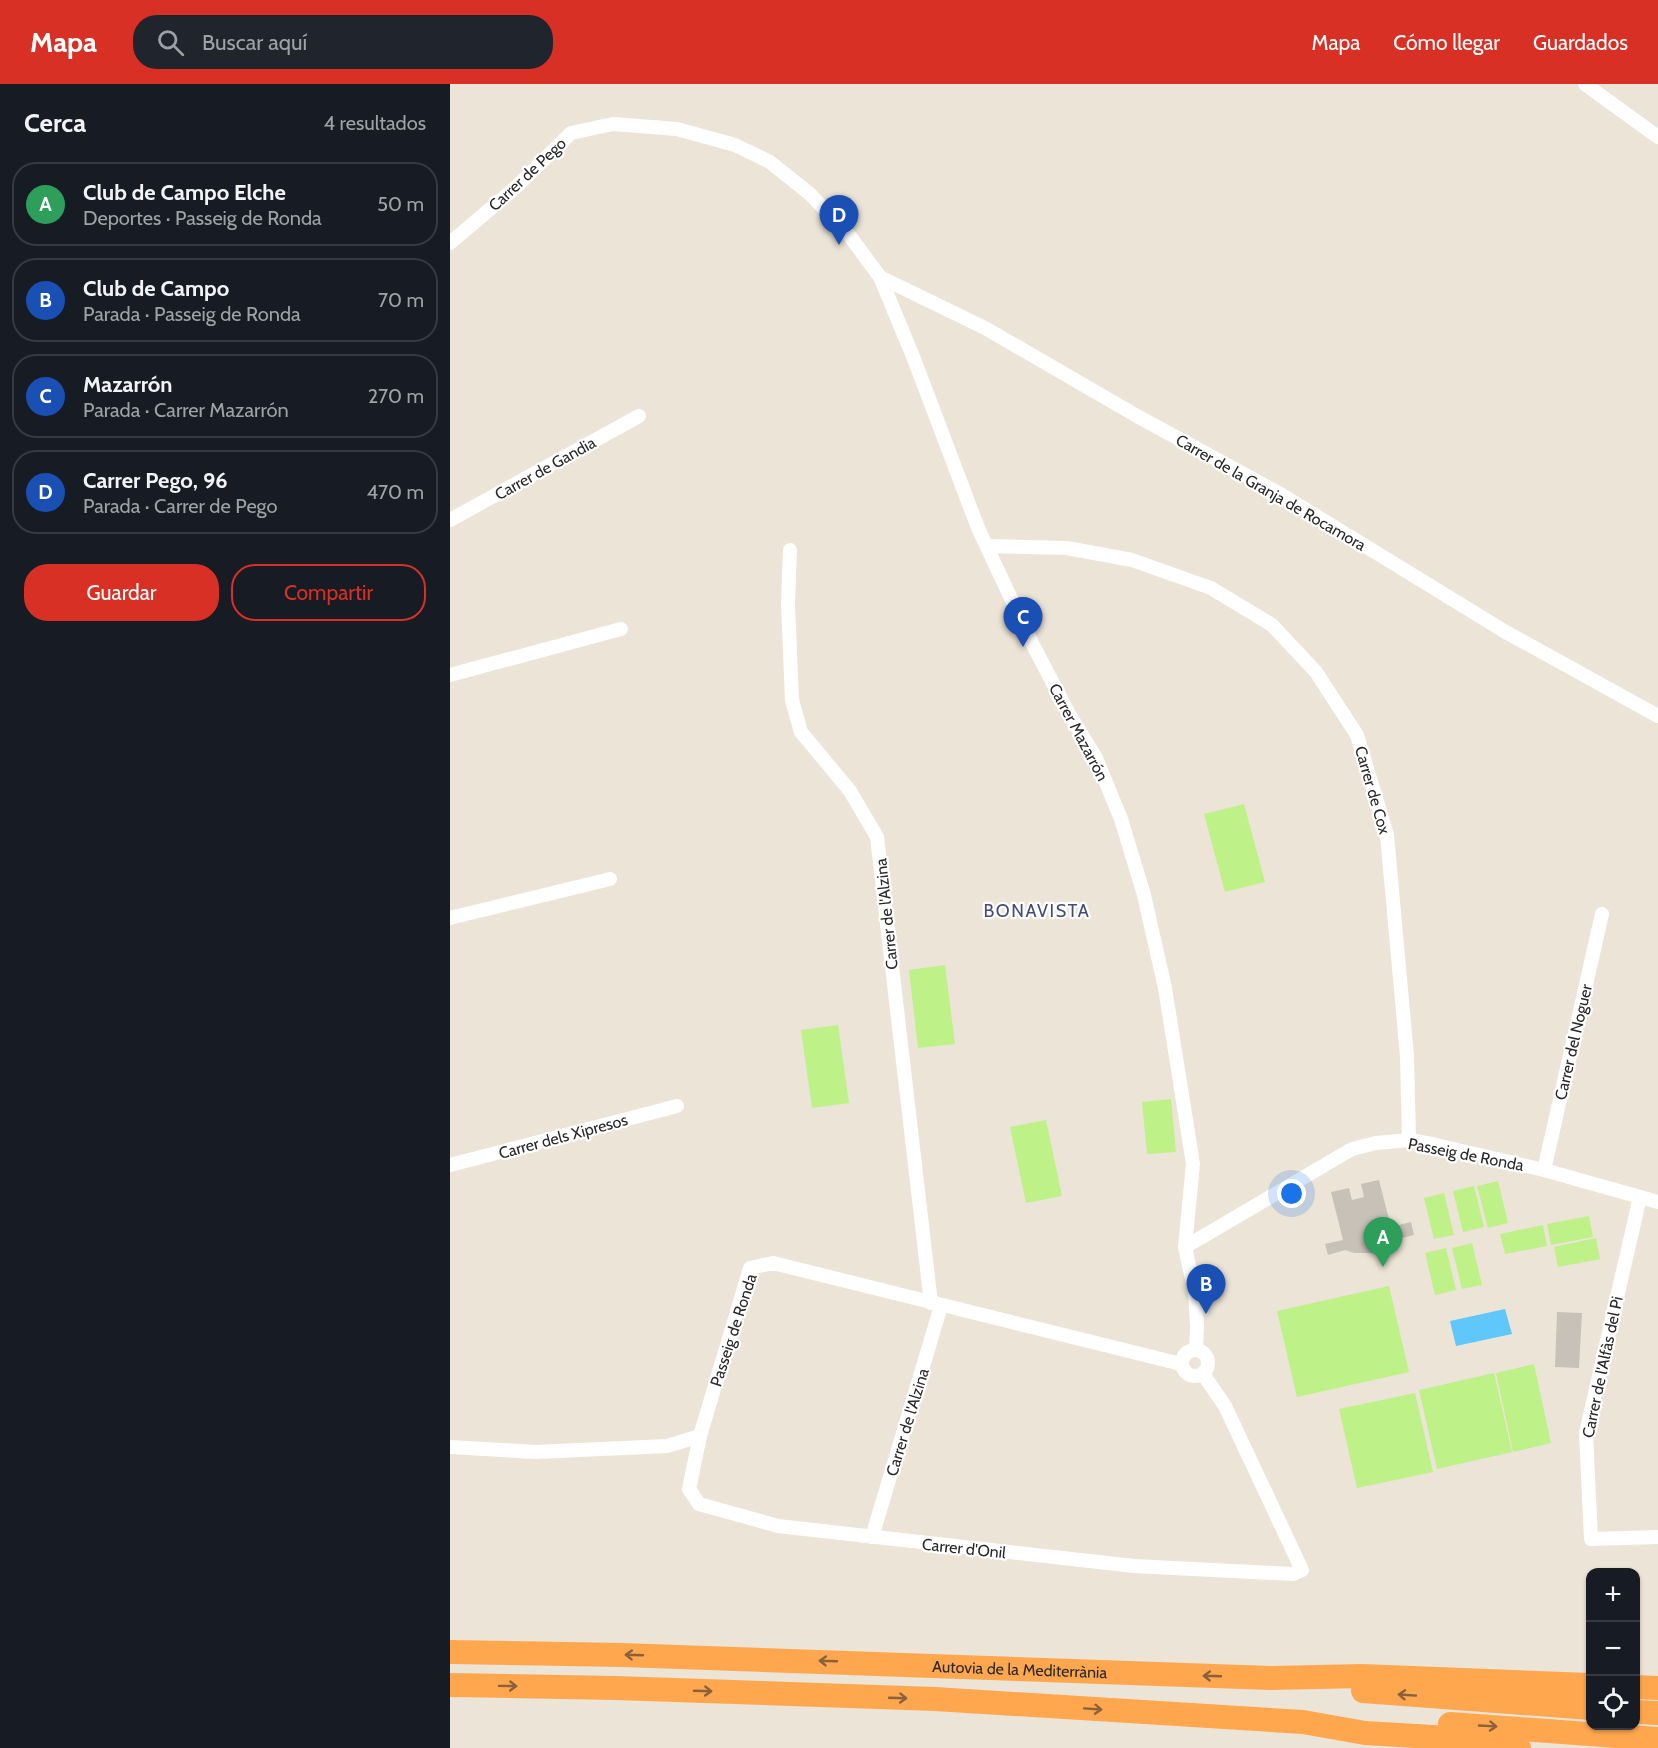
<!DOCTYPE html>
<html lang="es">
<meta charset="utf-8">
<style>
:root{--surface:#171b24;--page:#20242c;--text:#f1f3f6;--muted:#9ea1a6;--line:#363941;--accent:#d93025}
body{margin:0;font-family:Cabin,sans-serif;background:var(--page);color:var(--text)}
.controls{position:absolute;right:18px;bottom:18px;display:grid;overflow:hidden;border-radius:12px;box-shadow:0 2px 4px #0004}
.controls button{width:54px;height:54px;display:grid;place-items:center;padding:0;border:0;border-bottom:2px solid var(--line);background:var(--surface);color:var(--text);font:30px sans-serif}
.you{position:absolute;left:842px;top:1110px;width:21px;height:21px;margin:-15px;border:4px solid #fff;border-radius:50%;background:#1a73e8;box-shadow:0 0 0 9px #1a73e833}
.badge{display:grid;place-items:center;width:39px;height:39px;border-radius:50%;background:var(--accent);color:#fff;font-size:20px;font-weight:700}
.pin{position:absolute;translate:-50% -50px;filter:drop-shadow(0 2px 3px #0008)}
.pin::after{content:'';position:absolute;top:32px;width:21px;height:18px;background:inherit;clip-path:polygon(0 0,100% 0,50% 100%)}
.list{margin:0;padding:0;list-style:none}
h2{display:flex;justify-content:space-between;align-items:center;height:78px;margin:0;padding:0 24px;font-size:26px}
h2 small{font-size:20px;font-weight:400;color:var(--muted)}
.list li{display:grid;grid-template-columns:39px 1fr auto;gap:18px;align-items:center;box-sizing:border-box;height:84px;margin:0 12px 12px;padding:0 12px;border:2px solid var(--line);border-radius:24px}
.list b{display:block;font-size:22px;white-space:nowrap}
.list p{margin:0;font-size:20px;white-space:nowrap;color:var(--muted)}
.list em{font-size:20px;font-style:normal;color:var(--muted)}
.actions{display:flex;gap:12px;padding:18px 24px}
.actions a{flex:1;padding:14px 0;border:2px solid var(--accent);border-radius:24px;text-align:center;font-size:21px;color:var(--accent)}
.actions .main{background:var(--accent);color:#fff}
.icon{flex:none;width:33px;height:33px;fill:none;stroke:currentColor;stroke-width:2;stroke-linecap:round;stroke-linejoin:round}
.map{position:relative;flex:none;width:1208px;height:1664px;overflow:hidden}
header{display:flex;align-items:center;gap:36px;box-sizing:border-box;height:84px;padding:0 30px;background:var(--accent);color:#fff}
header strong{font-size:28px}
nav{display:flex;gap:33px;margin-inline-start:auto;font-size:21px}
.search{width:420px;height:54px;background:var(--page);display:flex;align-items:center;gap:15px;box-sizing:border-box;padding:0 21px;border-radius:24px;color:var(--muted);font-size:22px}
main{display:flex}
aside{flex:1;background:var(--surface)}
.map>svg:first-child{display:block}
</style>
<header>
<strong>Mapa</strong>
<div class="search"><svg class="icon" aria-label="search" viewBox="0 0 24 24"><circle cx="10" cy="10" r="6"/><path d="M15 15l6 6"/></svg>Buscar aquí</div>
<nav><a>Mapa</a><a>Cómo llegar</a><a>Guardados</a></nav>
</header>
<main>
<aside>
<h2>Cerca<small>4 resultados</small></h2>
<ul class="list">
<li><span class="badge" style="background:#2e9e5b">A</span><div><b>Club de Campo Elche</b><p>Deportes · Passeig de Ronda</p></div><em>50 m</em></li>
<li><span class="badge" style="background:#1a4fb4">B</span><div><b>Club de Campo</b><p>Parada · Passeig de Ronda</p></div><em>70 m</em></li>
<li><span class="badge" style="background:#1a4fb4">C</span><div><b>Mazarrón</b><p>Parada · Carrer Mazarrón</p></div><em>270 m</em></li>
<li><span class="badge" style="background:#1a4fb4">D</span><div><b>Carrer Pego, 96</b><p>Parada · Carrer de Pego</p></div><em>470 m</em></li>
</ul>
<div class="actions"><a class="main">Guardar</a><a>Compartir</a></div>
</aside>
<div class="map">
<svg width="1208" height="1664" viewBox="0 0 1208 1664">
<rect width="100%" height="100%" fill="#ece4d7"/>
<g fill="#bef188">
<polygon points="794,720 815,798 775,808 754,730"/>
<polygon points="495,881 505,960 468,964 459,886"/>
<polygon points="388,941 399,1019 362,1024 351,946"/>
<polygon points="721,1015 726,1068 697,1070 692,1018"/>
<polygon points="596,1036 612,1112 576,1119 560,1043"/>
<polygon points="1048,1097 1058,1139 1038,1144 1027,1102"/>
<polygon points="1024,1102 1034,1143 1013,1148 1003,1107"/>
<polygon points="994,1109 1004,1151 984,1155 974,1114"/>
<polygon points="1139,1132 1143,1153 1101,1161 1097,1140"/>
<polygon points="1093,1141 1097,1162 1055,1170 1050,1150"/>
<polygon points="1146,1154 1150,1175 1108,1183 1104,1163"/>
<polygon points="1022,1159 1032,1201 1012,1205 1002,1164"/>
<polygon points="996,1164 1006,1206 985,1211 975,1169"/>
<polygon points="939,1202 959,1288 847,1313 827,1227"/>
<polygon points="1084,1280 1101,1359 1063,1368 1046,1289"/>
<polygon points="1044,1289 1062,1368 987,1385 969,1306"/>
<polygon points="965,1309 983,1388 907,1404 889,1325"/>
</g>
<polygon fill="#5fc7f9" points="1055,1225 1062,1250 1006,1262 1000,1237"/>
<g fill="#c7c1b7">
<polygon points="929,1096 941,1143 961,1138 964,1151 936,1158 923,1169 904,1169 895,1166 878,1171 875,1160 893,1156 881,1108 899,1104 902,1116 914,1113 911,1100"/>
<polygon points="1107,1228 1132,1229 1129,1284 1105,1283"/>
</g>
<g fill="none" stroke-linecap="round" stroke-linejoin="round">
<g stroke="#fff" stroke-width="14">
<polyline points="1135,0 1208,53"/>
<polyline points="0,159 65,104 121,49 163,40 227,45 285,61 320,78 360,110 399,151 430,193 464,275 528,444 583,561 619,630 646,674 671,735 694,811 715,904 743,1080 735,1163 745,1209 747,1243 746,1266"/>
<polyline points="430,193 535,244 687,332 832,411 1054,547 1208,632"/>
<polyline points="0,436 189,332"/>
<polyline points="537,462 617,464 682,476 761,504 822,541 866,588 907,651 937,751 957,972 959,1056"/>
<polyline points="340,466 338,520 342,616 351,648 400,707 427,753 481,1219"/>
<polyline points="0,591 171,545"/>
<polyline points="0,834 160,795"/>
<polyline points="0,1081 227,1022"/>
<polyline points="1094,1086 1152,830"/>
<polyline points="1190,1113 1136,1349 1141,1455 1208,1453"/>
<polyline points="735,1163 902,1065 926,1059 959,1056 982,1060 1094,1086 1208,1118"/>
<circle cx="745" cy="1279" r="13"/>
<polyline points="731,1280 323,1179 300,1184 250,1352 239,1405 249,1420 328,1442 684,1482 843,1490 852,1486 775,1322 753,1290"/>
<polyline points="0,1363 86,1368 217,1362 250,1352"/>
<polyline points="422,1453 491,1222"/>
</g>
<g stroke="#ffa74f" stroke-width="24">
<path id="s1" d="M0,1568l172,3 649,23 91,-2 228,9"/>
<polyline points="0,1601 166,1604 485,1615 853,1638 915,1649 983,1653 1069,1664"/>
<polyline points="1186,1603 1208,1604"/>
<polyline points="913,1607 1140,1624"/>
<polyline points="1186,1628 1208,1629"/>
<polyline points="1000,1640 1208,1655"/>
</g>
</g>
<defs><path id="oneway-shaft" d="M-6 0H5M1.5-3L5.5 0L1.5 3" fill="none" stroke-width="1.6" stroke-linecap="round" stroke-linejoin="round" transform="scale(1.5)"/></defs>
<g stroke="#89613a">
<use href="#oneway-shaft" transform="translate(184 1571) rotate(-178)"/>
<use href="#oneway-shaft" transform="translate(378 1577) rotate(-178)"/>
<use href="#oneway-shaft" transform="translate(762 1592) rotate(-178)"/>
<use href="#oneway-shaft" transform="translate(58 1602) rotate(1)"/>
<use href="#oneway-shaft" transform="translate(253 1607) rotate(2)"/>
<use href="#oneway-shaft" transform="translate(957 1611) rotate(-176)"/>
<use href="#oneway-shaft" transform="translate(448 1614) rotate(2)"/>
<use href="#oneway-shaft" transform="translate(643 1625) rotate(4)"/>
<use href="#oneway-shaft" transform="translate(1038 1642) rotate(3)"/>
</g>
<g text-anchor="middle" stroke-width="4.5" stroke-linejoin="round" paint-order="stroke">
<g font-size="16" fill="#282828" stroke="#fff">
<text transform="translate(77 90) rotate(-43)" y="6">Carrer de Pego</text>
<text transform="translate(95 384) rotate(-29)" y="6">Carrer de Gandia</text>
<text transform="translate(821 408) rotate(30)" y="6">Carrer de la Granja de Rocamora</text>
<text transform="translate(629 648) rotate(62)" y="6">Carrer Mazarrón</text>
<text transform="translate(923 706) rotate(74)" y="6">Carrer de Cox</text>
<text transform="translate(436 830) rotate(-96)" y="6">Carrer de l'Alzina</text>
<text transform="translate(1123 958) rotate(-77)" y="6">Carrer del Noguer</text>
<text transform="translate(113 1052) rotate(-15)" y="6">Carrer dels Xipresos</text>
<text transform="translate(1016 1070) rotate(11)" y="6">Passeig de Ronda</text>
<text transform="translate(283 1246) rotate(-72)" y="6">Passeig de Ronda</text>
<text transform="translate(1152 1283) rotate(-78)" y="6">Carrer de l'Alfàs del Pi</text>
<text transform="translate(457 1338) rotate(-73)" y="6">Carrer de l'Alzina</text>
<text transform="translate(514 1464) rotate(6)" y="6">Carrer d'Onil</text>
<text dy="6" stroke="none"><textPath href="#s1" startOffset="570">Autovia de la Mediterrània</textPath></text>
</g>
<g font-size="18" letter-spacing="1.5" fill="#444b7c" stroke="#fff">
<text x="587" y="833">BONAVISTA</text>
</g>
</g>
</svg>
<div class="controls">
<button>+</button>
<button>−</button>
<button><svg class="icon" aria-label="locate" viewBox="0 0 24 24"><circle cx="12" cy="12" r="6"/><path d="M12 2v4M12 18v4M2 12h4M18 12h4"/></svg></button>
</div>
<div class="you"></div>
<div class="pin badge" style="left:933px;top:1183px;background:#2e9e5b">A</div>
<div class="pin badge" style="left:756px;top:1230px;background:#1a4fb4">B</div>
<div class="pin badge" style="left:573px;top:563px;background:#1a4fb4">C</div>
<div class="pin badge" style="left:389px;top:161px;background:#1a4fb4">D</div>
</div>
</main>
